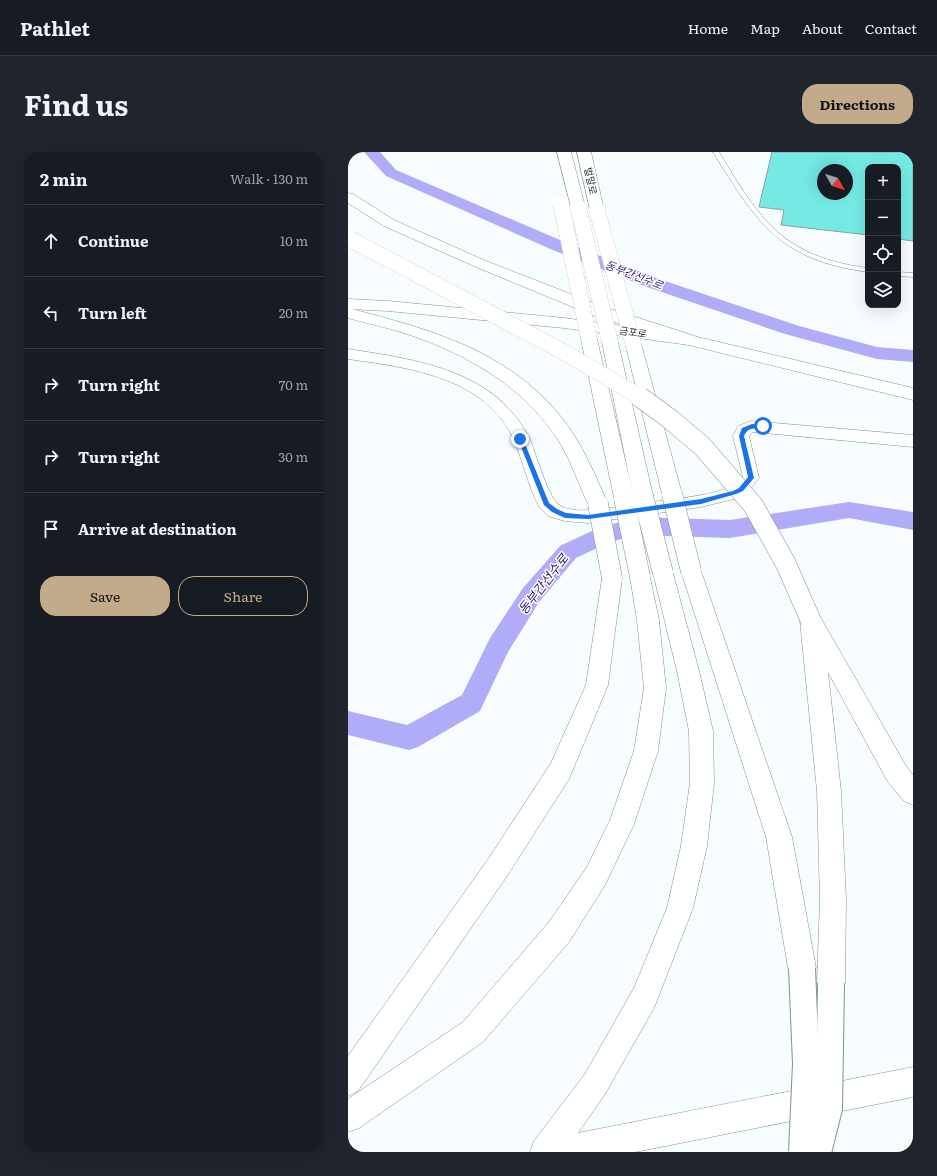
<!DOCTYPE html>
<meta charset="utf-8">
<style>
:root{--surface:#171b24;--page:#20242c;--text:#f1f3f6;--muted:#9ea1a6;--line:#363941;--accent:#c3aa8b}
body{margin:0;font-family:Literata,"Noto Sans KR",serif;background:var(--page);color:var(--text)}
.controls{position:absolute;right:12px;top:12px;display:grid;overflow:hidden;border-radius:8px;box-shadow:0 4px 16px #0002}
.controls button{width:36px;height:36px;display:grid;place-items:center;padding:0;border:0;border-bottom:1px solid var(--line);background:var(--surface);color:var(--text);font:20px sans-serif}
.compass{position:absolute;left:469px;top:12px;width:36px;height:36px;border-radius:50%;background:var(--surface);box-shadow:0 4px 16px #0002;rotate:129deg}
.stop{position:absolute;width:12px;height:12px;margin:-9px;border:3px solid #1a73e8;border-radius:50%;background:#fff}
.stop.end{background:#1a73e8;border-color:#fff;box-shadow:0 1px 4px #0008}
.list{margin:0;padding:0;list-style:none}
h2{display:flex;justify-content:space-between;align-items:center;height:52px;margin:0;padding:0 16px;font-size:17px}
h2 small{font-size:13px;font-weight:400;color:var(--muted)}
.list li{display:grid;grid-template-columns:26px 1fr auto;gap:12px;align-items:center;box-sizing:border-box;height:72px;padding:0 16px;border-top:1px solid var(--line)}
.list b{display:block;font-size:15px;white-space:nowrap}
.list em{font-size:13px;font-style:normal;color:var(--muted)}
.actions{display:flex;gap:8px;padding:12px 16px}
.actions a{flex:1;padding:9px 0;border:1px solid var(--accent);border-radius:16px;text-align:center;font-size:14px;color:var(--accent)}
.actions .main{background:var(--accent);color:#111}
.icon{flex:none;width:22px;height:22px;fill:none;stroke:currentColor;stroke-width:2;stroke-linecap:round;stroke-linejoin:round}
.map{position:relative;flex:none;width:565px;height:1000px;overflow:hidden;border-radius:16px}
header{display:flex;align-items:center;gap:24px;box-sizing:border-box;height:56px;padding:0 20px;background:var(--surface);border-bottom:1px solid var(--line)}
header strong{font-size:19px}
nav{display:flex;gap:22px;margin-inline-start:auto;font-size:14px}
.intro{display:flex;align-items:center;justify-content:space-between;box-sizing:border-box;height:96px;padding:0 24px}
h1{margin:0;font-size:28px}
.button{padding:10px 18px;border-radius:16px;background:var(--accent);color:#111;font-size:14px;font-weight:700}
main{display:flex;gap:24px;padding:0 24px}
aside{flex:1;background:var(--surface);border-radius:16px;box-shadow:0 4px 16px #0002}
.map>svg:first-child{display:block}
</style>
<header>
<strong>Pathlet</strong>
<nav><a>Home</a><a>Map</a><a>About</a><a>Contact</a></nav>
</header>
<div class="intro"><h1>Find us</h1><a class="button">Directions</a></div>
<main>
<aside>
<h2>2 min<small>Walk · 130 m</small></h2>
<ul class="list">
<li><svg class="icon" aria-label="ahead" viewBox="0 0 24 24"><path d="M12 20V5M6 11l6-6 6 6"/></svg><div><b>Continue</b></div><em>10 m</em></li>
<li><svg class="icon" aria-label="left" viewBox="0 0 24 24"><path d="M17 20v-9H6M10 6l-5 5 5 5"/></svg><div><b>Turn left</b></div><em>20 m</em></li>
<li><svg class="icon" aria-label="right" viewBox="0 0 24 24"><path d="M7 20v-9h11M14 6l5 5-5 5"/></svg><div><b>Turn right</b></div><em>70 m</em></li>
<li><svg class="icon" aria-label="right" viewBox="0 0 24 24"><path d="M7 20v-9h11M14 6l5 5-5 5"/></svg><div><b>Turn right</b></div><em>30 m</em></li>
<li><svg class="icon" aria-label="arrive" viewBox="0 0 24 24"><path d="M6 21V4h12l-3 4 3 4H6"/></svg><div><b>Arrive at destination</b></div></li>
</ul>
<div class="actions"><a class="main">Save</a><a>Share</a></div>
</aside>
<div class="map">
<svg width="565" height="1000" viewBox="0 0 565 1000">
<rect width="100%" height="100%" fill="#f7fcfe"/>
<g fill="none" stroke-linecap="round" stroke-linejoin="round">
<g fill="#b0acf7" fill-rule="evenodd">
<polygon points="16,0 32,0 48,18 219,91 311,127 451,174 529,195 565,198 565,210 529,207 437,182 299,135 207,99 38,24"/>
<polygon points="501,350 565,360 565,378 501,366 382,386 289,383 262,390 228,406 191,450 160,500 132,559 70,595 61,598 0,583 0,559 59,573 114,543 142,486 175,436 212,394 248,377 289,365 382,368"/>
</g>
</g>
<path fill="#75eae4" stroke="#87a19f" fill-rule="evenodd" d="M424,0h141v89l-15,-2v-72h-30v68l-87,-10 3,-15 -25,-3zM475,18h24v24h-24z"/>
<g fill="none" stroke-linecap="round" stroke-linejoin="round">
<defs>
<g id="service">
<path d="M365,0h6c41,68 64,105 149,116v4c-89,-12 -111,-49 -155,-120z"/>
<polygon points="550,120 565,121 565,125 550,124"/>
</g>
<path id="minor" d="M0,197c70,11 150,21 183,93 6,15 17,55 28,63 7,5 21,6 29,5 19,0 38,-5 57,-7 28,-4 57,-6 84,-15 6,-2 9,-7 14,-11l-10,-41 5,-10 13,-5 162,14v12l-160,-15 -4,4 10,42 -12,15 -13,6 -33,8 -113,16 -23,-2 -17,-5 -8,-8c-13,-23 -17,-50 -29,-74 -30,-58 -106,-67 -163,-75z"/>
<polygon id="secondary" points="0,147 40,149 216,166 341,183 565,236 565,248 341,193 216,176 40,159 0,157"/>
<polygon id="primary" points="0,41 5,42 46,68 138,109 256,155 347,184 349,188 347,192 341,193 244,163 128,115 36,74 0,51"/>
<g id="trunk">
<polygon points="209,0 223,0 237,55 235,58 230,59 225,58 223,55"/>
<polygon points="229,0 243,0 256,58 254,61 249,62 244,61 242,58"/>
<path d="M0,156c84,22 165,43 220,118 17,24 28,51 40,78l-3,5 -7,2 -7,-2c-12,-21 -18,-45 -31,-66 -33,-54 -91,-88 -150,-108 -20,-7 -41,-11 -62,-17z"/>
<polygon points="241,182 247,183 249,187 286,346 283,351 276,353 269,351 266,346 233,187 235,183"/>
<polygon points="262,185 268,186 270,190 305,344 302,349 295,351 288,349 285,344 254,190 256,186"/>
<polygon points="286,190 292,191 294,195 334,342 331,347 324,349 317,347 314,342 278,195 280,191"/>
<polygon points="343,411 350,413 353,419 444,685 468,816 464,826 454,830 444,826 440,816 418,685 333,419 336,413"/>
<polygon points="315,413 322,415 325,421 351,519 365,579 366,631 359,694 345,756 306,856 257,942 230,981 565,915 565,945 287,1000 182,1000 186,989 237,922 286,836 319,756 333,694 342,631 341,579 329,519 305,421 308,415"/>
<polygon points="292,417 299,419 302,425 311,468 318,536 310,599 286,672 257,733 221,790 135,890 11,976 0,980 0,947 115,870 201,770 239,715 262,668 286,599 296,536 289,468 282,425 285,419"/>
<polygon points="264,418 271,420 274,426 260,533 221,627 159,724 10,939 0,944 0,904 141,706 203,611 238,533 254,426 257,420"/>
<polygon points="463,460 471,463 558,614 565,623 565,653 556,649 540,630 480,520 493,639 498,748 497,831 493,841 483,845 473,841 469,831 472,748 469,639 452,469 455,463"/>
</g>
</defs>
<use href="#service" stroke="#7c929a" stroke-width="1"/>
<use href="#minor" stroke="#7c929a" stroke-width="1"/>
<use href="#secondary" stroke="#7c929a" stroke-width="1"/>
<use href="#primary" stroke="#7c929a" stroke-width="1"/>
<use href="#trunk" stroke="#7c929a" stroke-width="1"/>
<use href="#service" fill="#fff" fill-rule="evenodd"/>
<use href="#minor" fill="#fff" fill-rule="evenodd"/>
<use href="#secondary" fill="#fff" fill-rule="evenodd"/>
<use href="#primary" fill="#fff" fill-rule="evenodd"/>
<use href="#trunk" fill="#fff" fill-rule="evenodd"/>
<defs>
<g id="trunk-bridge-far2">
<polyline points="213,52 241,187"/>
<polyline points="230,55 262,190"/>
<polyline points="249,58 286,195"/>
<polyline points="2,87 214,199 294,246"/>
</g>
<g id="trunk-bridge-far1">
<polyline points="292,245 322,267 354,294 405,353 438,412 463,469"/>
<polyline points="324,342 343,419"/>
<polyline points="295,344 315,421"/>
<polyline points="276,346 292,425"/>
<polyline points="250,352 264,426"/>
</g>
<g id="trunk-bridge">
<polyline points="454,816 458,912 454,1000"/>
<polyline points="470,1000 481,956 483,831"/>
</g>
</defs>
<use href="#trunk-bridge-far2" stroke="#7c929a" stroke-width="16" stroke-linecap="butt"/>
<use href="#trunk-bridge-far1" stroke="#7c929a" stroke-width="21" stroke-linecap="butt"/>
<use href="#trunk-bridge" stroke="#7c929a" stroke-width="28" stroke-linecap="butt"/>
<use href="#trunk-bridge-far2" stroke="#fff" stroke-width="16"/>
<use href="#trunk-bridge-far1" stroke="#fff" stroke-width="20"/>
<use href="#trunk-bridge" stroke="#fff" stroke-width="26"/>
</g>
<path fill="#1a73e8" d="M404,272h11l2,2c-8,5 -16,-1 -21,10l10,42 -11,13 -7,3 -35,10 -113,15 -23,-1 -13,-6 -8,-7 -26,-66 2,-2 3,2 26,64 8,6 9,4 22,2 113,-16 32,-8 6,-3 9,-11 -9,-41 3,-8z"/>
<g text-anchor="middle" stroke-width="3" stroke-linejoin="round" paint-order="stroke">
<g font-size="10" fill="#293236" stroke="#fff">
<text transform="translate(243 29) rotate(78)" y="4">벌말로</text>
<text transform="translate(285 180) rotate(8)" y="4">금포로</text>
</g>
<g font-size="11" font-style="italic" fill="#2e196e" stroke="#fff">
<text transform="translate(286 123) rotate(21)" y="4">동부간선수로</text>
</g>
<g font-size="13" font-style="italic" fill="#2e196e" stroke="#fff">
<text transform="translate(195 432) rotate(-52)" y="5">동부간선수로</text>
</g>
</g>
</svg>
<div class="controls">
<button>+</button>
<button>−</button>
<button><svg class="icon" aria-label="locate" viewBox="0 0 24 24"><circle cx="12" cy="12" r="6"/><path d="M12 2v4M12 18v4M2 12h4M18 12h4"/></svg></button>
<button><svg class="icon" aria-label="layers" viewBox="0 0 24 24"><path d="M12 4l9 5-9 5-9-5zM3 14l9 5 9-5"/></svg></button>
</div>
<svg class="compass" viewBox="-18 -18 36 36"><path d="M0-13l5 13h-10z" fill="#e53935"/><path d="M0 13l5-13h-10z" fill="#9ea1a6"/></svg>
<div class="stop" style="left:415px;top:274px"></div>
<div class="stop end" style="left:172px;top:287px"></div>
</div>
</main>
